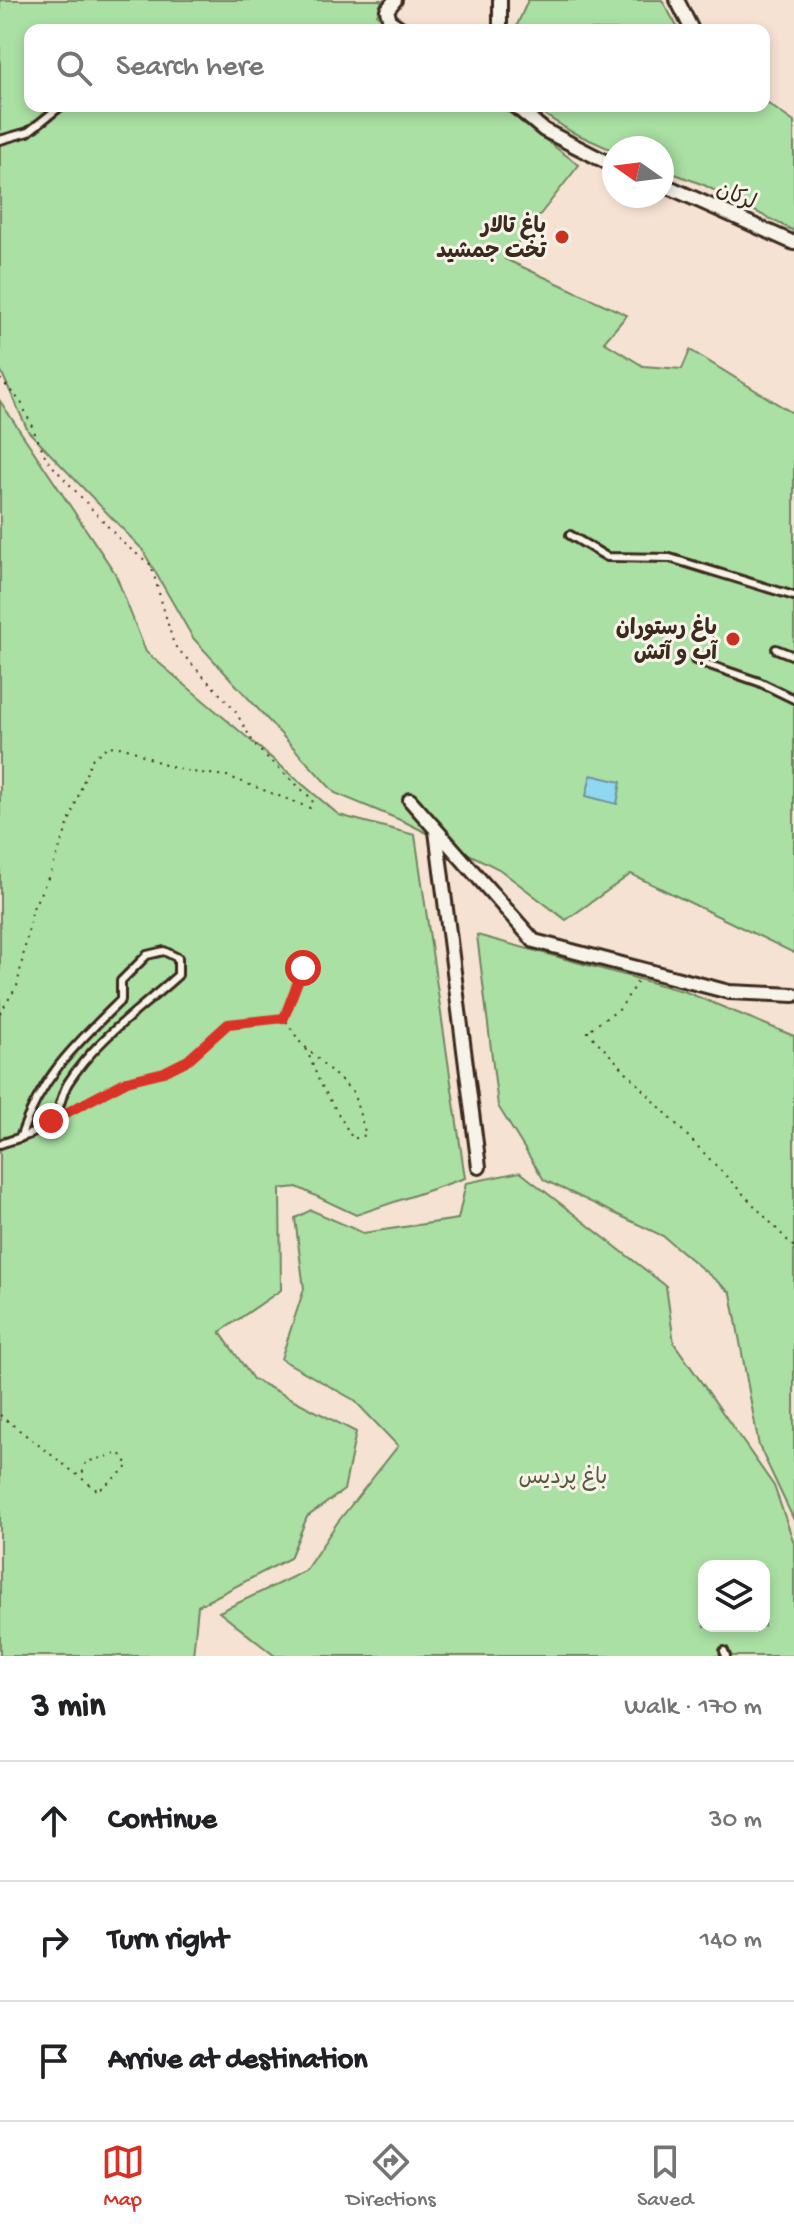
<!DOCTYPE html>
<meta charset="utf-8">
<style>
:root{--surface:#fff;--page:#f2f2f2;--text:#202124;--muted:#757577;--line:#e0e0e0;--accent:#d93025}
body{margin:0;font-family:"Gochi Hand","Playpen Sans Arabic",sans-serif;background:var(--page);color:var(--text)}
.controls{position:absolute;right:24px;bottom:24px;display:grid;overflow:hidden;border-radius:16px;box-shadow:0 4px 12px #0003}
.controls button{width:72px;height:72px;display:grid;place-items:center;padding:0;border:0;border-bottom:2px solid var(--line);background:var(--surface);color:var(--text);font:40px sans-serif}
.compass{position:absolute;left:602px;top:136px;width:72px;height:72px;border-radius:50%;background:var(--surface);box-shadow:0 4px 12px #0003;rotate:284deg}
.stop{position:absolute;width:24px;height:24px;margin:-18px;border:6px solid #d93025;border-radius:50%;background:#fff}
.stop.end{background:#d93025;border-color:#fff;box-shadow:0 2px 8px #0008}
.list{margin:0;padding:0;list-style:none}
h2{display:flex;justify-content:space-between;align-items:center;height:104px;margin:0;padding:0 32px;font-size:34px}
h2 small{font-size:26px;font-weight:400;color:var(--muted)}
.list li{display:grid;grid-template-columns:52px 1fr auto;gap:24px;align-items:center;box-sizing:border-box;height:120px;padding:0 32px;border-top:2px solid var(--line)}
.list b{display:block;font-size:30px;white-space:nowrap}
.list em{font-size:26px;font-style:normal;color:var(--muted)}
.icon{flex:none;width:44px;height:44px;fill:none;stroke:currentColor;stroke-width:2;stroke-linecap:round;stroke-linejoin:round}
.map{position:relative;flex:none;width:794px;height:1656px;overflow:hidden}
.search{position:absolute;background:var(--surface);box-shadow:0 4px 12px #0003;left:24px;right:24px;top:24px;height:88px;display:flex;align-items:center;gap:20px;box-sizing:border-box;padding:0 28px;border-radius:16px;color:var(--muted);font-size:30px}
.sheet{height:464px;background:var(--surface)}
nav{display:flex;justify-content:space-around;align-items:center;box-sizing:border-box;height:112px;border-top:2px solid var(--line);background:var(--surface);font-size:22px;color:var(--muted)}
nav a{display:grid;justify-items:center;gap:4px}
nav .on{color:var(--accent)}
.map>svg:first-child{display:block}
</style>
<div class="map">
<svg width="794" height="1656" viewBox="0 0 794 1656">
<rect width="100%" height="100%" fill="#f5e2d3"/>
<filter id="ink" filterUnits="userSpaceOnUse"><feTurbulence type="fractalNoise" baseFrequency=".0125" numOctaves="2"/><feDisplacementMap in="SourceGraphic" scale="16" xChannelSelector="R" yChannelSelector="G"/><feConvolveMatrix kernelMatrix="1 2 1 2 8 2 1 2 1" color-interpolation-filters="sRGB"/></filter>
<g filter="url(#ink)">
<g fill="#aae0a3" stroke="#728560" stroke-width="2" fill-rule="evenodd">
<polygon points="0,0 382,0 377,15 397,30 30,30 30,106 500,106 579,165 505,259 627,315 604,342 643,366 682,369 690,350 794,414 794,953 631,874 566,920 499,869 405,822 335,793 193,638 142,549 28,431 0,369"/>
<polygon points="528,0 662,0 679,30 515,30"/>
<polygon points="764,101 794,122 794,231 704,185 662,169 662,148 614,151 572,132 531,106 764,106"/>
<polygon points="0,401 115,573 146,652 339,815 415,835 465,1178 356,1215 297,1187 280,1189 281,1290 220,1332 253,1379 356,1432 344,1490 307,1517 290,1558 198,1606 193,1656 0,1656"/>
<polygon points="477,935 686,992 794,1036 794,1520 759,1446 731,1293 663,1236 544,1180 498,1106"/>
<path d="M520,1172l146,114 8,57 100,143 20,57v113h-519l-56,-44 86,-41 32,-48 61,-77 -44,-46 -73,-41 23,-70 -9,-71 16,-8 52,23 95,-14 8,-36zM704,1566h60v60h-60z"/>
</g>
<polygon fill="#90d8f1" stroke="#6e929d" stroke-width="2" points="591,775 621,782 617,804 586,796"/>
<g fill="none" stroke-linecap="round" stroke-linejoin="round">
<defs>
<g id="service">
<polyline points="0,140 28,132 61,106"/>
<polyline points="570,535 607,557 670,558 794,596"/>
<polyline points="776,649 794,656"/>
<polyline points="695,660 759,682 794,699"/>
<path d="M0,1144c15,-5 39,-11 51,-22 9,-9 10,-28 17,-39 28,-44 73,-74 110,-108v-17l-14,-7 -17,4 -26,26v19c-45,44 -80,76 -101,138"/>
<polyline points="724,1651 726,1656"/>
</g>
<g id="minor">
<polyline points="395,0 387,10 390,21 403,30"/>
<polyline points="500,0 500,30"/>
<polyline points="677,0 692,30"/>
<polyline points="515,106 544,130 614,166"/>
<polyline points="662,184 794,243"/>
<polyline points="410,800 534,941 729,992 794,995"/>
<polyline points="436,831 479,1167"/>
</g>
</defs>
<use href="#service" stroke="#3b2a1e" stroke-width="12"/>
<use href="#minor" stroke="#3b2a1e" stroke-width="18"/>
<g stroke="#3b2a1e" stroke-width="2" stroke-dasharray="2 6" stroke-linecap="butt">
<polyline points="0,379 21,402 47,460 124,544 151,565 174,645 234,709 256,747 313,800 310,808 227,776 192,772 165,765 127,748 108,746 91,760 52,870 33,908 17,986 0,1013"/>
<polyline points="637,982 620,1009 587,1031 794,1247"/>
<polyline points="284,1017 303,968"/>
<polyline points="66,1113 127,1081 164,1072 188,1060 228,1024 284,1018 300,1042 353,1092 366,1135 353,1139 319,1081 306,1048"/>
<polyline points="0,1415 98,1491 129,1466 120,1453 86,1462 81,1477"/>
</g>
<use href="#service" stroke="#f7f3e8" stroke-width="6"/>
<use href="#minor" stroke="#f7f3e8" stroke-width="12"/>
</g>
</g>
<g fill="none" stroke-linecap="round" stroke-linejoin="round" filter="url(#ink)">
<polyline stroke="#d93025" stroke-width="10" points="51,1121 127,1081 164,1072 188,1060 228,1024 284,1018 303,968"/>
</g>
<g fill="#c8321e" stroke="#f7f3e8" stroke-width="3">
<circle cx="562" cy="237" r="8"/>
<circle cx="733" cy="639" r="8"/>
</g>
<g text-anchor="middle" stroke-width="6" stroke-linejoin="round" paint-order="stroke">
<g font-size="22" fill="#3b2a1e" stroke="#f7f3e8">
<text transform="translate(737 194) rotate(24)" y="8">لرکان</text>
</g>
<g font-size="22" font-weight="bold" fill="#3b2a1e" stroke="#f7f3e8" text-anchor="end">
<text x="546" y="232">باغ تالار<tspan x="546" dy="25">تخت جمشید</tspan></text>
<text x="717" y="634">باغ رستوران<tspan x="717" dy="25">آب و آتش</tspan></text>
</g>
<g font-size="22" fill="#57583f" stroke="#f7f3e8">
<text x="563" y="1483">باغ پردیس</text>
</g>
</g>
</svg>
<div class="controls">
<button><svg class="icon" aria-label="layers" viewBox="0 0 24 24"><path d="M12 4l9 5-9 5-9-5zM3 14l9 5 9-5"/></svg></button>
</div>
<svg class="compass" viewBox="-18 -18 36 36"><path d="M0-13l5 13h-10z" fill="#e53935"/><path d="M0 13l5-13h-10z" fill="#757577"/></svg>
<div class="stop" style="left:303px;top:968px"></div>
<div class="stop end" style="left:51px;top:1121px"></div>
<div class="search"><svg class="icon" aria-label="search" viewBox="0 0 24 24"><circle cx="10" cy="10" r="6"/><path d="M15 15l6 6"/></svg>Search here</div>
</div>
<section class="sheet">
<h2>3 min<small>Walk · 170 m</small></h2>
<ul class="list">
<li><svg class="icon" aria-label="ahead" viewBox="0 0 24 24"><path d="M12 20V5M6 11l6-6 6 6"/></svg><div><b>Continue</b></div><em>30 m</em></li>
<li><svg class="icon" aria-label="right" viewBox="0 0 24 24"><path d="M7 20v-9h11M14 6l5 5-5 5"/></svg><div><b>Turn right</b></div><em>140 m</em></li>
<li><svg class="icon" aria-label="arrive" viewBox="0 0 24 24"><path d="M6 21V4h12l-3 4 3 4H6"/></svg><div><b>Arrive at destination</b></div></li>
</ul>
</section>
<nav>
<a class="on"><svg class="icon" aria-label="map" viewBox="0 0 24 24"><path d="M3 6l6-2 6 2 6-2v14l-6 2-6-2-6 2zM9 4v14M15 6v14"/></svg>Map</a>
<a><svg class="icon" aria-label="directions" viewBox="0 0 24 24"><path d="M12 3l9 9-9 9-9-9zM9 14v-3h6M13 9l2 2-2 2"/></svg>Directions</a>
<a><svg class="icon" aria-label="saved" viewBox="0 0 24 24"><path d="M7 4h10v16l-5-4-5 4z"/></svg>Saved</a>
</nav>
